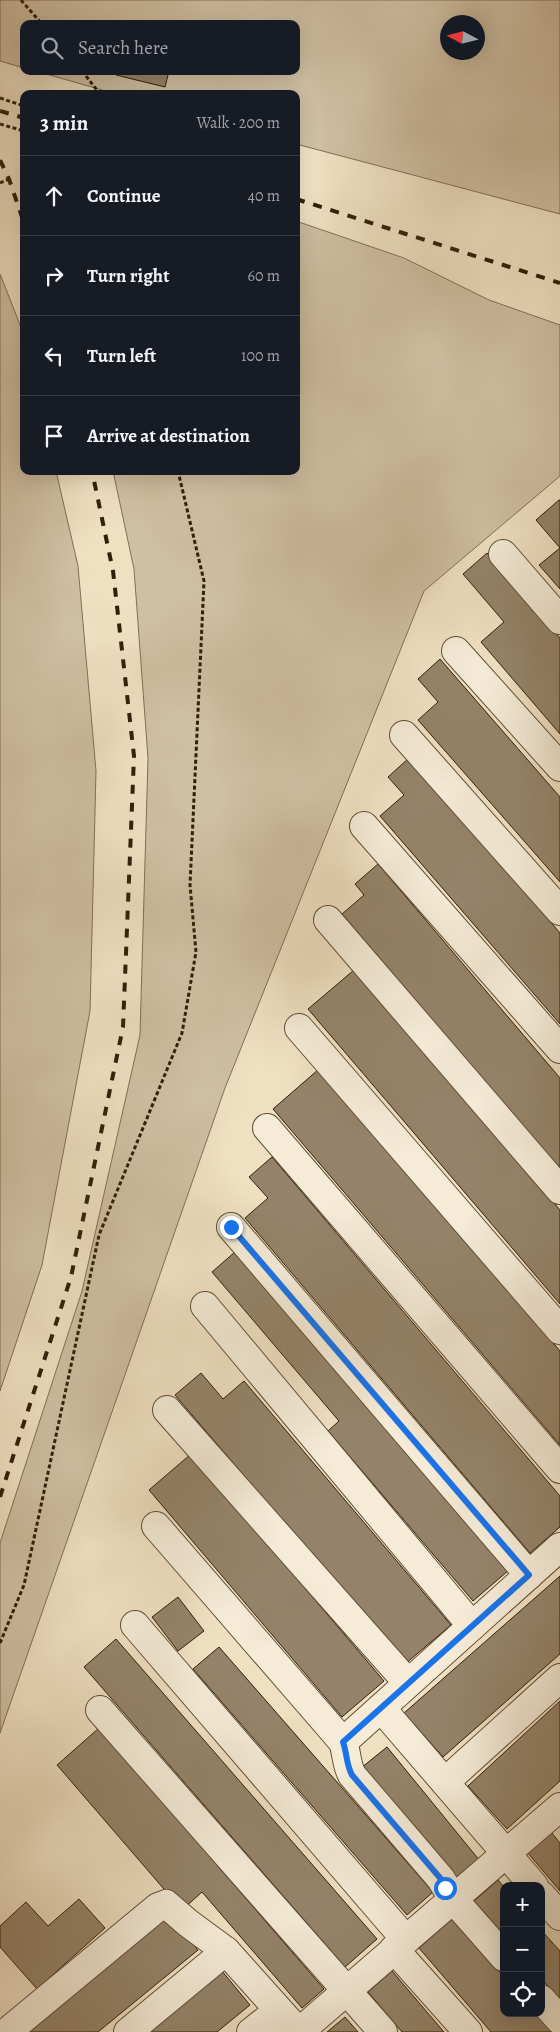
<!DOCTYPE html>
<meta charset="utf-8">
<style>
:root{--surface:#171b24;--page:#242831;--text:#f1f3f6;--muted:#9ea1a6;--line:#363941}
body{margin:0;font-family:Alegreya,serif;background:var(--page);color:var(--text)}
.controls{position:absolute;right:15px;bottom:15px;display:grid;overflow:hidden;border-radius:10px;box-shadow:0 5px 20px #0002}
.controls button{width:45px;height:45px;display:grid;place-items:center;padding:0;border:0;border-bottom:1px solid var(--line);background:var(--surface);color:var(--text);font:25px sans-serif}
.compass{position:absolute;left:440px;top:15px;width:45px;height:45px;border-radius:50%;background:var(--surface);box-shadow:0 5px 20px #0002;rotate:277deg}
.stop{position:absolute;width:15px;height:15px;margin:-11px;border:4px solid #1a73e8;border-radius:50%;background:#fff}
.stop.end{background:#1a73e8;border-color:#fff;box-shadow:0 1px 5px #0008}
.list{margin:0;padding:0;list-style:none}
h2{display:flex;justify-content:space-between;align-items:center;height:65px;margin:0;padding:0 20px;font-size:21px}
h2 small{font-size:16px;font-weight:400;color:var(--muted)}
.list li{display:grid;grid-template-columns:32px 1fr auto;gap:15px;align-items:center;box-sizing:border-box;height:80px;padding:0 20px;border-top:1px solid var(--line)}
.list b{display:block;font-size:19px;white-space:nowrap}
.list em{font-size:16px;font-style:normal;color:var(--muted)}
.icon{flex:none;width:28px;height:28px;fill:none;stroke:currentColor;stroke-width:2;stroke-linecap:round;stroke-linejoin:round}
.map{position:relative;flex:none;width:560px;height:2032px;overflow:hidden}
.search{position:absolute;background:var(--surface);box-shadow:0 5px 20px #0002;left:20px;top:20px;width:280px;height:55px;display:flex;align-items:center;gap:12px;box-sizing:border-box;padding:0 18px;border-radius:10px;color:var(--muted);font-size:19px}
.panel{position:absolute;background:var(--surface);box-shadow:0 5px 20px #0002;left:20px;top:90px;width:280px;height:385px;border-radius:10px}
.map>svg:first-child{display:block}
</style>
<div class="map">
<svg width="560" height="2032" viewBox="0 0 560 2032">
<rect width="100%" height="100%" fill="#efe0c2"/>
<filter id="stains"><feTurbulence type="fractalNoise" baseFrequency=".004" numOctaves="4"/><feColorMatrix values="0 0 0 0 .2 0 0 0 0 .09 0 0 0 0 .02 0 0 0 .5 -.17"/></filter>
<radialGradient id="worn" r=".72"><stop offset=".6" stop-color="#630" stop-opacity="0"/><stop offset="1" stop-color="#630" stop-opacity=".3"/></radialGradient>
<g fill="#cfbfa3" stroke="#806f57" fill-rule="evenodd">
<path d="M0,0h560v214l-264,-70v-50h-180l-80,-23h260v-47h-272v44l-24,-7zM448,22h30v30h-30z"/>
<polygon points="296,221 404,258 489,300 560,325 560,476 424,591 225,1088 0,1733 0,1543 82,1291 140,1035 148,758 134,569 113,471 296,471"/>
<polygon points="0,274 24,335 24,471 56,471 78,566 96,771 90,1011 42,1265 0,1391"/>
</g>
<g fill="#94836a" stroke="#311f0b">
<polygon points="116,71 169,71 165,87 116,75"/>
<polygon points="559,500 560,500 560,589 539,565 560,548 536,520"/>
<polygon points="487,553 560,638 560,734 481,642 504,622 463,574"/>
<polygon points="440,659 560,797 560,882 418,720 438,702 418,679"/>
<polygon points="409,758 560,933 560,1024 380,816 404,795 388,777"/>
<polygon points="378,864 560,1078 560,1170 342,914 364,895 355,884"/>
<polygon points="354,970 560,1210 560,1304 308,1009"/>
<polygon points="319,1069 560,1351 560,1445 273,1109"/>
<polygon points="272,1157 560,1496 560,1527 530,1553 245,1218 268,1198 249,1177"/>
<polygon points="236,1251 509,1570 473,1601 328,1431 339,1421 212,1272"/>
<polygon points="201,1373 223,1399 244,1381 451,1625 405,1664 175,1395"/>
<polygon points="191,1454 384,1681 342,1717 149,1490"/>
<polygon points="560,1576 560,1654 443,1757 404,1713"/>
<polygon points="178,1597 204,1631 178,1651 152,1617"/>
<polygon points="116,1639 377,1939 345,1967 84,1667"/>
<polygon points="219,1647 433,1892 407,1915 193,1669"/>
<polygon points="560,1701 560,1781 507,1829 468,1786"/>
<polygon points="99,1728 324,1989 302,2008 202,1892 182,1910 57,1765"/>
<polygon points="387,1747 480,1861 455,1883 361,1768"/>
<polygon points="551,1832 560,1843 560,1891 527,1852"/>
<polygon points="498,1880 504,1887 504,1935 474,1901"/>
<polygon points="79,1899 105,1928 37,1989 0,1947 0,1926 26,1902 48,1926"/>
<polygon points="170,1915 198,1950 98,2032 27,2032"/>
<polygon points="453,1918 504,1977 504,2013 535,2013 552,2032 491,2032 419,1948"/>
<polygon points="541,1930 560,1951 560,2000 541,1978"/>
<polygon points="222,1971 250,2005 217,2032 148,2032"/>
<polygon points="392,1971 444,2032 402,2032 368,1992"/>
<polygon points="345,2017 358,2032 327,2032"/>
</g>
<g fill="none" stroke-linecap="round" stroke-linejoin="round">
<defs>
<g id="minor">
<polyline points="503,554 560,620"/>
<polyline points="456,651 560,767"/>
<polyline points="404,735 560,911"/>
<polyline points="364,826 560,1049"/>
<polyline points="328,920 560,1190"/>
<polyline points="299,1028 560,1330"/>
<polyline points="267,1128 560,1469"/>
<polyline points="231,1227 529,1575"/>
<polyline points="205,1306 472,1626"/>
<polyline points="167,1410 408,1683"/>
<path d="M156,1526l187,216c4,11 3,22 9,33l89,104 12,20 51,58"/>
<polyline points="135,1625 406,1940"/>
<polyline points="381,1708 534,1886"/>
<polyline points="100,1710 383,2032"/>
<polyline points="343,1742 560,1547"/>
<polyline points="445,1782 560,1678"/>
<polyline points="541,1895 560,1916"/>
<polyline points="394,1949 468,2032"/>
<polyline points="541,1999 560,2020"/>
<polyline points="7,2032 158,1907 166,1904 188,1923 226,1951"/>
<polyline points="128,2032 226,1951 295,2028"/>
<polyline points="251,2032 269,2018 299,2032 560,1807"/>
</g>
</defs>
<use href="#minor" stroke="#604f39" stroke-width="30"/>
<g stroke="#311f0b" stroke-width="3" stroke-dasharray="4 2.5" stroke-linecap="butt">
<polyline points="21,0 42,24"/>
<polyline points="82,71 100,94"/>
<polyline points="0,98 24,106"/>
<polyline points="0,124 24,131"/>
<polyline points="0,183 9,179"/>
<polyline points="0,1643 24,1585 99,1235 182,1033 196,952 190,885 204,581 178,471"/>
</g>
<use href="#minor" stroke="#f5ebd7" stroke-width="28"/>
<g stroke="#311f0b" stroke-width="4" stroke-dasharray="9 9" stroke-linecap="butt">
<polyline points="0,111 24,118"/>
<polyline points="0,160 9,179 24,223"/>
<polyline points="296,199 560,283"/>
<polyline points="0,1497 71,1277 123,1027 134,756 113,571 92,471"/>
</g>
</g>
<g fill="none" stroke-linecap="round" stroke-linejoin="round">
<path stroke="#1a73e8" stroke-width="6" d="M231,1227l298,348 -186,167c4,11 3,22 9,33l89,104 4,9"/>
</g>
<rect width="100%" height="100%" filter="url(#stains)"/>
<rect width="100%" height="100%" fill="url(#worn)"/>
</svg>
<div class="controls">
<button>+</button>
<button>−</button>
<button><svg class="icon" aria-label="locate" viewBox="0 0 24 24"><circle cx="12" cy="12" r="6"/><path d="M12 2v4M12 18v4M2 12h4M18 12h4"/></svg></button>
</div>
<svg class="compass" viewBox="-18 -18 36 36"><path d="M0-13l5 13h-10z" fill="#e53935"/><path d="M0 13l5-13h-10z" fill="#9ea1a6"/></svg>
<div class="stop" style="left:445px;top:1888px"></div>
<div class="stop end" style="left:231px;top:1227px"></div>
<div class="search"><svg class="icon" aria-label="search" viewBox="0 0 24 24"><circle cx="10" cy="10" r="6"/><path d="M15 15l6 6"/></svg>Search here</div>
<section class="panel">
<h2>3 min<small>Walk · 200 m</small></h2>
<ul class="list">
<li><svg class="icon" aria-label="ahead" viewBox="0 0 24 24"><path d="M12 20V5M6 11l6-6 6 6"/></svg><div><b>Continue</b></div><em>40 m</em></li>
<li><svg class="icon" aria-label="right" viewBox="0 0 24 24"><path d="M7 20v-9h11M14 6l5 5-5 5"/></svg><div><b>Turn right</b></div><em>60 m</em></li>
<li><svg class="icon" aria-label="left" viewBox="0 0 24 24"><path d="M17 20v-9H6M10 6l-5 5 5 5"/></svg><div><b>Turn left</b></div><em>100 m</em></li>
<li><svg class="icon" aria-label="arrive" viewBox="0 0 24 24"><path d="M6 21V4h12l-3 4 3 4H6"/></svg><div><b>Arrive at destination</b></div></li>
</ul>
</section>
</div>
